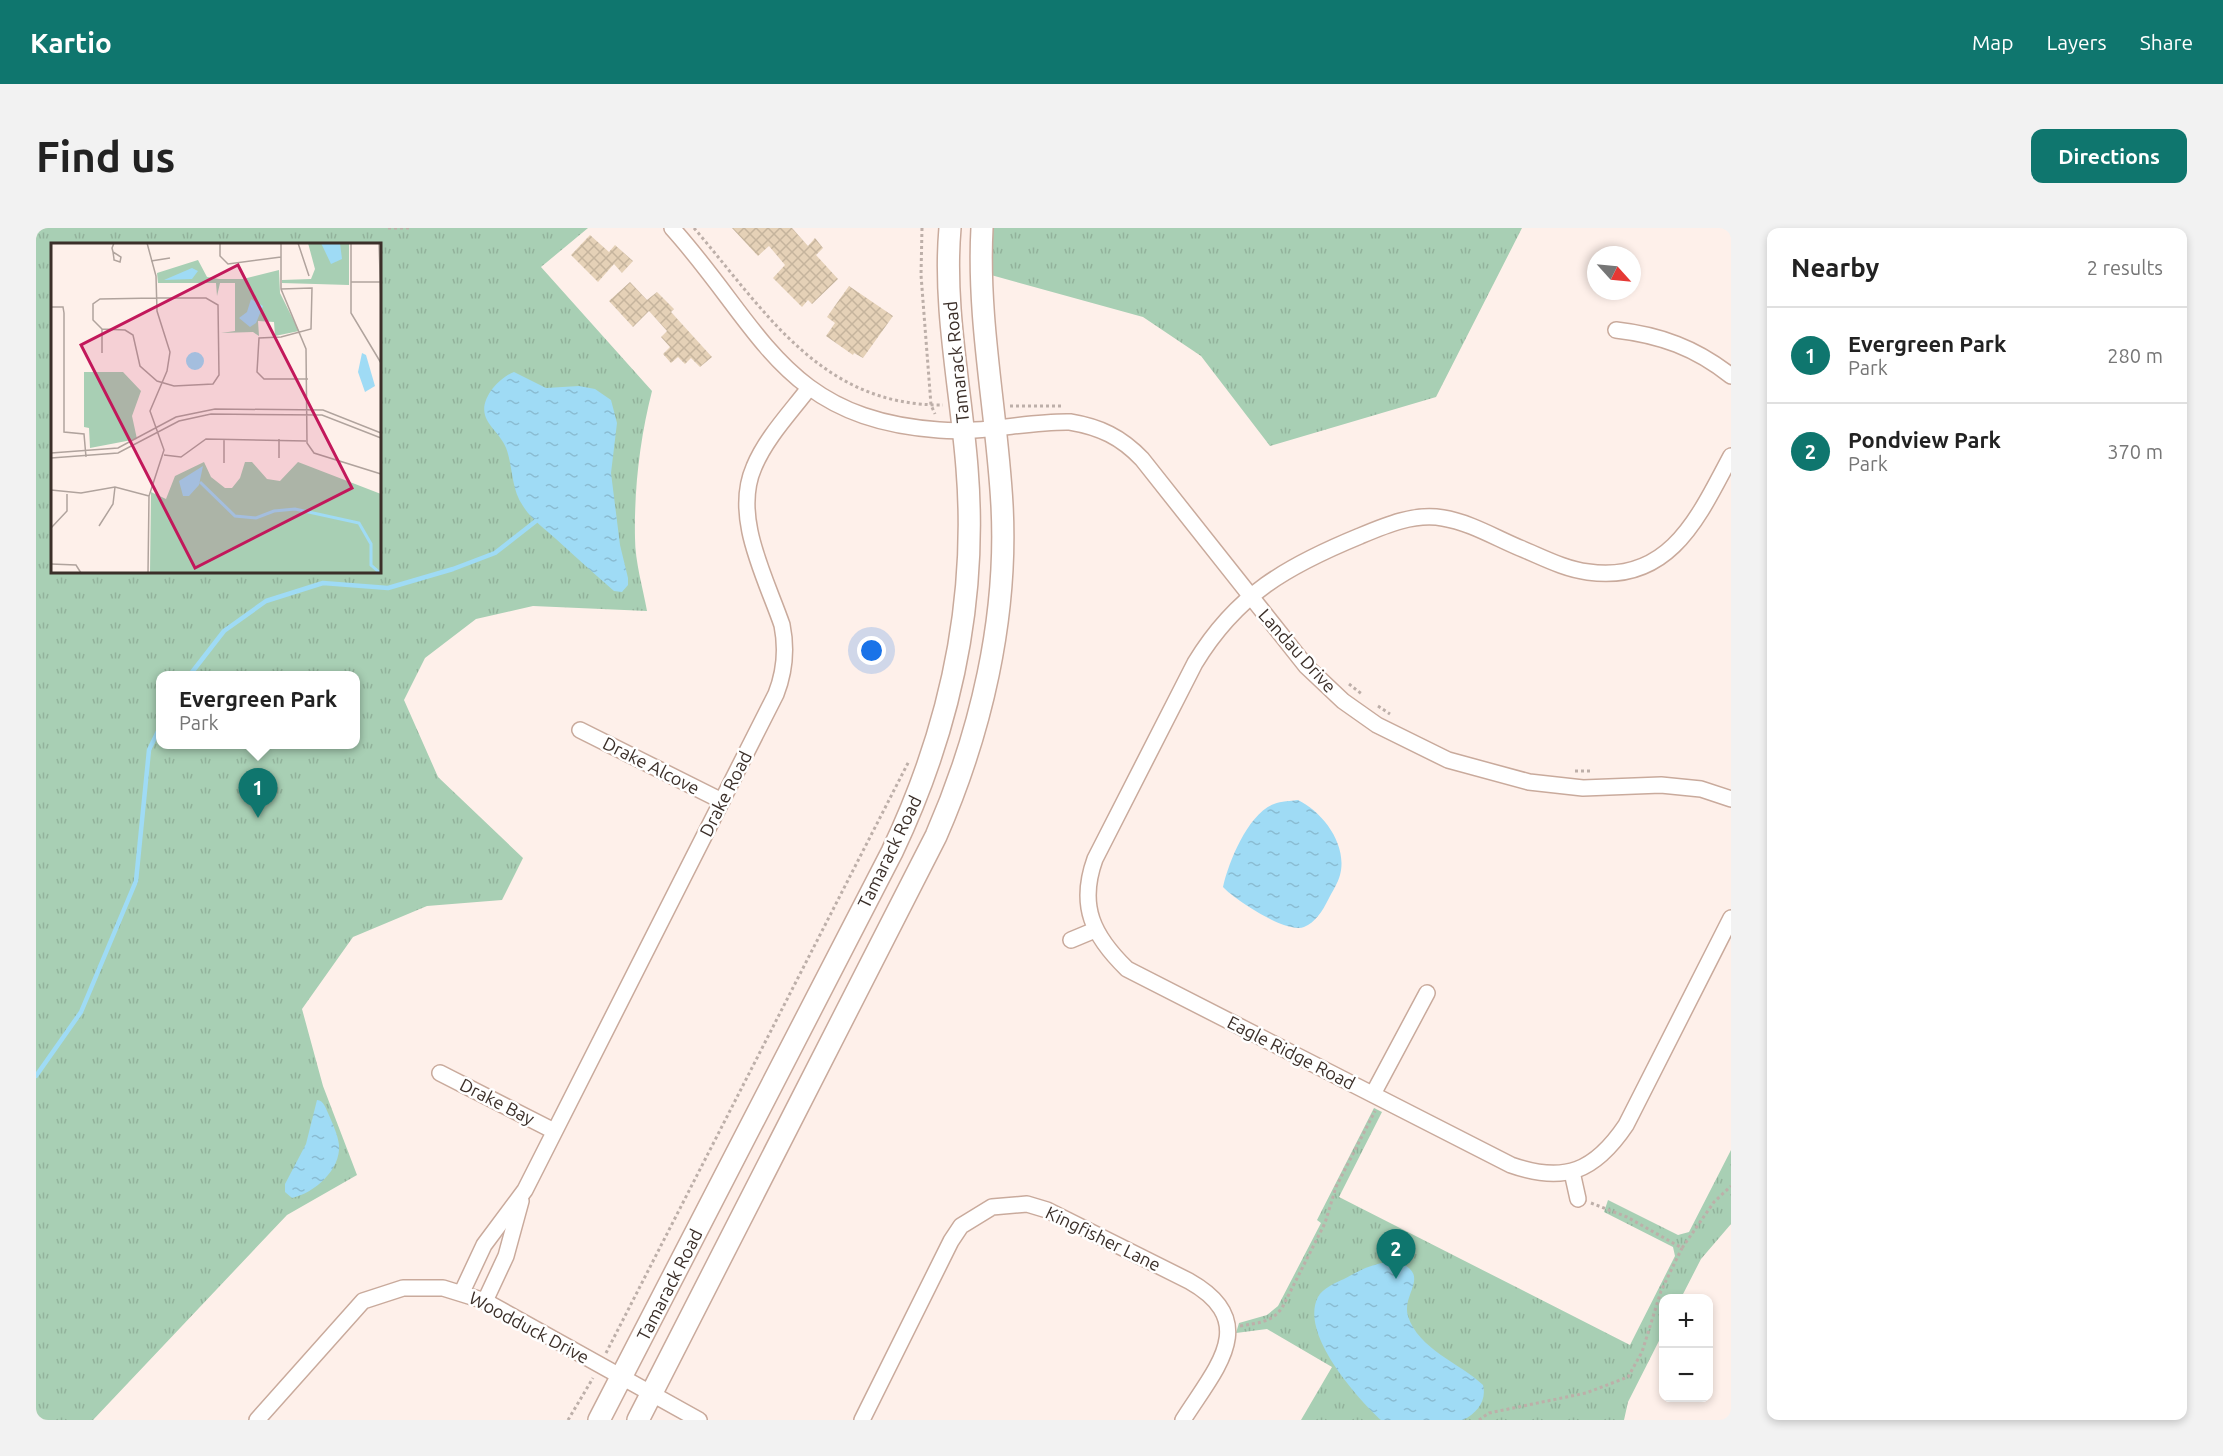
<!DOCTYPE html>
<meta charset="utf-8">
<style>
:root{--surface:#fff;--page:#f2f2f2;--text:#222;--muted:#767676;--line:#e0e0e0;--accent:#0f766e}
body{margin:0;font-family:Ubuntu,sans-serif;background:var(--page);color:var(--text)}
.controls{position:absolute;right:18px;bottom:18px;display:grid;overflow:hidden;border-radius:12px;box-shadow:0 3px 9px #0003}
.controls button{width:54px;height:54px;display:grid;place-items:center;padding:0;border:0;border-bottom:2px solid var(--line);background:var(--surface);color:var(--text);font:30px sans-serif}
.compass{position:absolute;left:1551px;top:18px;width:54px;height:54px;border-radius:50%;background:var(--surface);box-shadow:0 3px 9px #0003;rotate:117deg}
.you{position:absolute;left:836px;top:423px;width:21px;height:21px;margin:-15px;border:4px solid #fff;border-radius:50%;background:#1a73e8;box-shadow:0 0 0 9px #1a73e833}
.badge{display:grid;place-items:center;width:39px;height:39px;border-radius:50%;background:var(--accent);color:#fff;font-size:20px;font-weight:700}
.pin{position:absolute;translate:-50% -50px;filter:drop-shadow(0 2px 3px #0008)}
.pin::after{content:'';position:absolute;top:32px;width:21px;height:18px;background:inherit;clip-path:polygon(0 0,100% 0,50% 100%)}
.popup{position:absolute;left:120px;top:443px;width:204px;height:78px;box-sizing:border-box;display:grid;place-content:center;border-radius:12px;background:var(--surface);filter:drop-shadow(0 2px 4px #0005);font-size:20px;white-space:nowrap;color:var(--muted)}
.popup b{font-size:22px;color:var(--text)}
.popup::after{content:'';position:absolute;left:50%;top:100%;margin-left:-12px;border:12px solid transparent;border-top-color:var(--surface)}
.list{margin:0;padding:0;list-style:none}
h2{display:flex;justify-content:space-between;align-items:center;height:78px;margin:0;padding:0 24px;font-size:26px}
h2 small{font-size:20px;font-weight:400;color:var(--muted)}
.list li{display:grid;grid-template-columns:39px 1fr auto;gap:18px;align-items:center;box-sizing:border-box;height:96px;padding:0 24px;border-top:2px solid var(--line)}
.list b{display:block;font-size:22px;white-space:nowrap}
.list p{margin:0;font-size:20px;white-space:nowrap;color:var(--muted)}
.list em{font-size:20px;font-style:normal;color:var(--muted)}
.map{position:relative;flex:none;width:1695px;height:1192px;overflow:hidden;border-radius:12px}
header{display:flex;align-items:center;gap:36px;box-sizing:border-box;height:84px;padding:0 30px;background:var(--accent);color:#fff}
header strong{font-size:28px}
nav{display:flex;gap:33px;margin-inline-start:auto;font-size:21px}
.intro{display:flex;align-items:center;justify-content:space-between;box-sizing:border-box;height:144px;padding:0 36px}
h1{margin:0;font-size:42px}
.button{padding:15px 27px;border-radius:12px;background:var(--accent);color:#fff;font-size:21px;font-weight:700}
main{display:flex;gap:36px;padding:0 36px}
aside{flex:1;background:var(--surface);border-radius:12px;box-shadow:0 3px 9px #0003}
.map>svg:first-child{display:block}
</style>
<header>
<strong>Kartio</strong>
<nav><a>Map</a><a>Layers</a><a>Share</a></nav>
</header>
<div class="intro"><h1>Find us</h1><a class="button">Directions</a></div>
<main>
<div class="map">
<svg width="1695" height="1192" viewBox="0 0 1695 1192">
<defs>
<pattern id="park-tufts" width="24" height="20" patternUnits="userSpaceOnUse" patternTransform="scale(1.5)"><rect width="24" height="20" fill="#a8cfb4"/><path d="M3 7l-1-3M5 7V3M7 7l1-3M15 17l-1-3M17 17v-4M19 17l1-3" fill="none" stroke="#92b29b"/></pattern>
<pattern id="water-ripples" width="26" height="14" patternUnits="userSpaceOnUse" patternTransform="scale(1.5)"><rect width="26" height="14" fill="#9fdbf5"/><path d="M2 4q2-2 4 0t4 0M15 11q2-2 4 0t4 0" fill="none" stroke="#8abcd2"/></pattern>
<pattern id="building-cross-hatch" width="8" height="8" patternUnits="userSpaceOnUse" patternTransform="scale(1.5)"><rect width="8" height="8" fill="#e5d1b7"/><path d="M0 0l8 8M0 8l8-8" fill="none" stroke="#c5b49d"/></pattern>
</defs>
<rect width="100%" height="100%" fill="#fef0ea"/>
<g fill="url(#park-tufts)" fill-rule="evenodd">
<path d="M0,0h552l-47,39 111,124c-12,47 -18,98 -17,147 0,24 8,50 12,73l-114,-5 -57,13 -51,39 -21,42 34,77 85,81 -21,42 -75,6 -74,31 -51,72 21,77 34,89 -70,40 -194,205h-57zM16,16h328v328h-328zM124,448h196v68h-196z"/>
<polygon points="956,0 1486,0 1400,169 1234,218 1165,128 1107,89 955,47"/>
<polygon points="1338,880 1346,884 1303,969 1594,1117 1639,1028 1637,1019 1568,984 1572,972 1642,1007 1653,1004 1695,922 1695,996 1665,1031 1645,1070 1628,1070 1627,1105 1592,1174 1588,1192 1265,1192 1296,1139 1231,1101 1200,1105 1203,1095 1231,1087 1242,1078 1285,995 1281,992"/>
</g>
<g fill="url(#water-ripples)">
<path d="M478,144l32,16 33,-2 16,3 16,11 6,23 -6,50 9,72 8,33v7l-6,7 -8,-1c-20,-17 -39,-35 -58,-52 -11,-10 -25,-20 -33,-33 -11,-16 -10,-34 -15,-52 -3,-16 -20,-27 -23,-39 -5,-17 15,-38 29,-43z"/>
<path d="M1262,572c25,12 50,45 42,75 -2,8 -8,17 -12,25 -5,10 -13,23 -24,27 -17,7 -69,-27 -81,-40 6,-26 25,-73 51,-83 7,-3 17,-3 24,-4z"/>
<path d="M281,872c7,1 8,7 11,13 4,9 10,22 11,32 2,25 -25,48 -47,53l-7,-6v-8l21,-40z"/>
<path d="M1360,1033c37,14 5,32 12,55 10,33 52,47 75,69 4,16 -6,28 -20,35h-82c-24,-22 -82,-87 -63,-123 5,-9 17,-14 26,-18 20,-11 30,-16 52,-18z"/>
</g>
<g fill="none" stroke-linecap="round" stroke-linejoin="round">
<g stroke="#9fdbf5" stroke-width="4.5">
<polyline points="153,448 188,403 230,373 287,355 352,360 417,341 459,325 500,293"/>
<polyline points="0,848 45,784 100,653 113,522 124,499"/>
</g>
</g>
<g fill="url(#building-cross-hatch)">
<polygon points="696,0 756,0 772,18 779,10 787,20 780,27 802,51 776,76 772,72 766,79 737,50 749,37 733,18 722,28"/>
<polygon points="554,7 573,24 579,17 597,33 586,45 578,36 562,54 535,27"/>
<polygon points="594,54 611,72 621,64 638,81 635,84 676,129 664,139 655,130 649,136 642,129 635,135 627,126 634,119 625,109 631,103 613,83 597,99 573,73"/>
<polygon points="813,58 857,88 827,130 818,125 817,127 790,108 799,95 791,89"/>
</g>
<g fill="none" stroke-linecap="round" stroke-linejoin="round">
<defs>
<g id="street">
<path d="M636,0c90,100 111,191 267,202 43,4 88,-9 131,-8 30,5 51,15 72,37l164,207 37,35 34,24 71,35 81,22 54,6 78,-3 40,4 30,10"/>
<path d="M1580,102c44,5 80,18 115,46"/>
<path d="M1695,228c-32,60 -61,128 -143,116 -24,-3 -46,-15 -68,-24 -24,-10 -51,-26 -77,-30 -29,-5 -57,7 -83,18 -73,30 -123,58 -165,127l-100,196c-17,47 -2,77 32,110l384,196c54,19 84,6 115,-40l105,-207"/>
<polyline points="544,502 686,573"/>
<polyline points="1035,712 1059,702"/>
<polyline points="404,845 518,903"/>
<polyline points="1337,866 1391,765"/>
<polyline points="1536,944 1542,971"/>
<path d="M426,1064l22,-47 41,-55 251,-496c9,-23 11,-44 6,-69 -16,-47 -50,-108 -28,-158 12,-29 36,-54 55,-79"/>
<polyline points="449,1073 470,1028 485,973"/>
<polyline points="221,1192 327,1073 367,1060 407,1060 449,1073 663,1192"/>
<path d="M826,1192l89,-179 10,-15 31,-19 35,-3 20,6 142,71c73,41 26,88 -6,139"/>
</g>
<g id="secondary">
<path d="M563,1192l293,-568c58,-122 86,-248 75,-384 -6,-79 -24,-160 -17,-240"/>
<path d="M602,1192l298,-584c45,-103 72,-218 66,-331 -5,-93 -25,-184 -20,-277"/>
</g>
</defs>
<use href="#street" stroke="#c9aa9c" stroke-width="18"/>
<use href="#secondary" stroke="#c9aa9c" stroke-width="24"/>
<g stroke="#bdafa9" stroke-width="3" stroke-dasharray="3 3" stroke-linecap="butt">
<polyline points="352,0 374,0"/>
<path d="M658,0c72,84 127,178 249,177"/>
<polyline points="886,0 885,47 895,177 899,186"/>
<polyline points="974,178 1027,178"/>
<polyline points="1313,456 1327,467"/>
<polyline points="1342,478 1354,486"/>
<polyline points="1539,543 1556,543"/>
<polyline points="1555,975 1591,989 1646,1020 1678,974 1695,958"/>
<path d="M1204,1098c17,-3 31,-3 42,-18l43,-85 11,-36 39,-76"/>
<polyline points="570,1125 873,533"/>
<polyline points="532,1192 557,1150"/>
<polyline points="1443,1192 1453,1185 1550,1165 1592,1149 1606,1124 1625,1063 1646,1020"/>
</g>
<use href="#street" stroke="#fff" stroke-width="15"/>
<use href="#secondary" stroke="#fff" stroke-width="21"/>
</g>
<g text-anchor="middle" stroke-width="5" stroke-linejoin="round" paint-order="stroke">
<g font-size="18" fill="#3b2f29" stroke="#fff">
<text transform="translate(921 134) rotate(-96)" y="6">Tamarack Road</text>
<text transform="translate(1261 423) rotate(48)" y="6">Landau Drive</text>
<text transform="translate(615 538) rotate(27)" y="6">Drake Alcove</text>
<text transform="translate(690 566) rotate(-63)" y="6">Drake Road</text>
<text transform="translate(854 624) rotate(-64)" y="6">Tamarack Road</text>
<text transform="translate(1255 825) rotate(27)" y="6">Eagle Ridge Road</text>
<text transform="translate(461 874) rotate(27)" y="6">Drake Bay</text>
<text transform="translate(1067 1011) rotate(26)" y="6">Kingfisher Lane</text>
<text transform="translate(634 1057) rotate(-63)" y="6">Tamarack Road</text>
<text transform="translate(493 1100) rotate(28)" y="6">Woodduck Drive</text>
</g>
</g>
<g transform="translate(15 15)">
<rect width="330" height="330" fill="#fef0ea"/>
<path d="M257,0h41v42l-67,-2v-3l29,-1 4,-10zM147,17l9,17 12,2h24l36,-9 1,23 19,38 -24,5 -1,-14 -16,-1 1,15 -6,-4 -32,1 14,-2v-48h-15l-3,13 -1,-13h-58l-1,-10zM33,129h39l18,19 -9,25 5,23 -47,9 -1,-20 -5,-1zM153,219l7,15 14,11h7l8,-10 5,-16h7l15,17 13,2 18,-19 83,32v79h-231l1,-81 15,7 9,-23z" fill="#a8cfb4"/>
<path d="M270,0h19l2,16 -11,5zM141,25l6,3 -6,8 -28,1zM200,56l12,7 -7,17 -6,4 -11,-9 8,-6zM135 118a9 9 0 1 1 18 0a9 9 0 1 1-18 0ZM311,110l4,2 9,31 -10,6 -7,-20zM152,223l-4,19 -10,11h-6l-4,-15z" fill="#9fdbf5"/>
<path fill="none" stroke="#9fdbf5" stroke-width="3" d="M149,239l35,34 21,2 18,-7 21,-2 64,14 12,21v21l9,8"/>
<path fill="none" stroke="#b0a39d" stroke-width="1.5" d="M96,0l9,33 1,35 13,41 -3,19 -17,40 14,39 -15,46 -1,77M169,0v13l8,8 53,-7M230,0v46l25,60 1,94 7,10 67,21M247,0l11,33M300,0v70l30,50M328,0l2,59M62,9l8,5 -1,5 -6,-2v-1l-1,-7 -1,-4 2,-5M100,18l19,-3M300,39h30M230,46l31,-1 -1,41 -30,8 -22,1 -2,34 7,7h44M105,55h50l12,7 1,70 -6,9 -39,2 -17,-5 -17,-15 -7,-31 -8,-5 -23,-1 -9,-9v-16l7,-5zM0,64h12l1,6v119l20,2 2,23M51,86v24M173,196v24M0,210l67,-5 58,-31 39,-8 108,1 58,23M113,212l17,2 25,-18 100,2M0,215l67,-5 61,-32 32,-7 111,1 59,23M228,215v-19M0,247l30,3 34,-6 34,9M48,283l14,-22 2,-17M0,285l16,-17v-17M0,321l25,1 5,8"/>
<path fill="#c2185b" fill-opacity="0.15" stroke="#c2185b" stroke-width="3" d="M187,22l114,223 -157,80 -114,-223z"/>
<rect width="330" height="330" fill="none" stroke="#3b2f29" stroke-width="3"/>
</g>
</svg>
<div class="controls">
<button>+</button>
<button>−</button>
</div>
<svg class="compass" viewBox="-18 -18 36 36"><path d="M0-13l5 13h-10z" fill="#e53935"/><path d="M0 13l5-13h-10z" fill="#767676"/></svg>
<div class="you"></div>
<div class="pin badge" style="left:222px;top:590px">1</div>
<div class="popup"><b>Evergreen Park</b>Park</div>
<div class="pin badge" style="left:1360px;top:1051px">2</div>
</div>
<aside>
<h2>Nearby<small>2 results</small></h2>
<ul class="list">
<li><span class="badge">1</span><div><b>Evergreen Park</b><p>Park</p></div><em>280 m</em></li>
<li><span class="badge">2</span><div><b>Pondview Park</b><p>Park</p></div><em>370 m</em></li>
</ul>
</aside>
</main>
